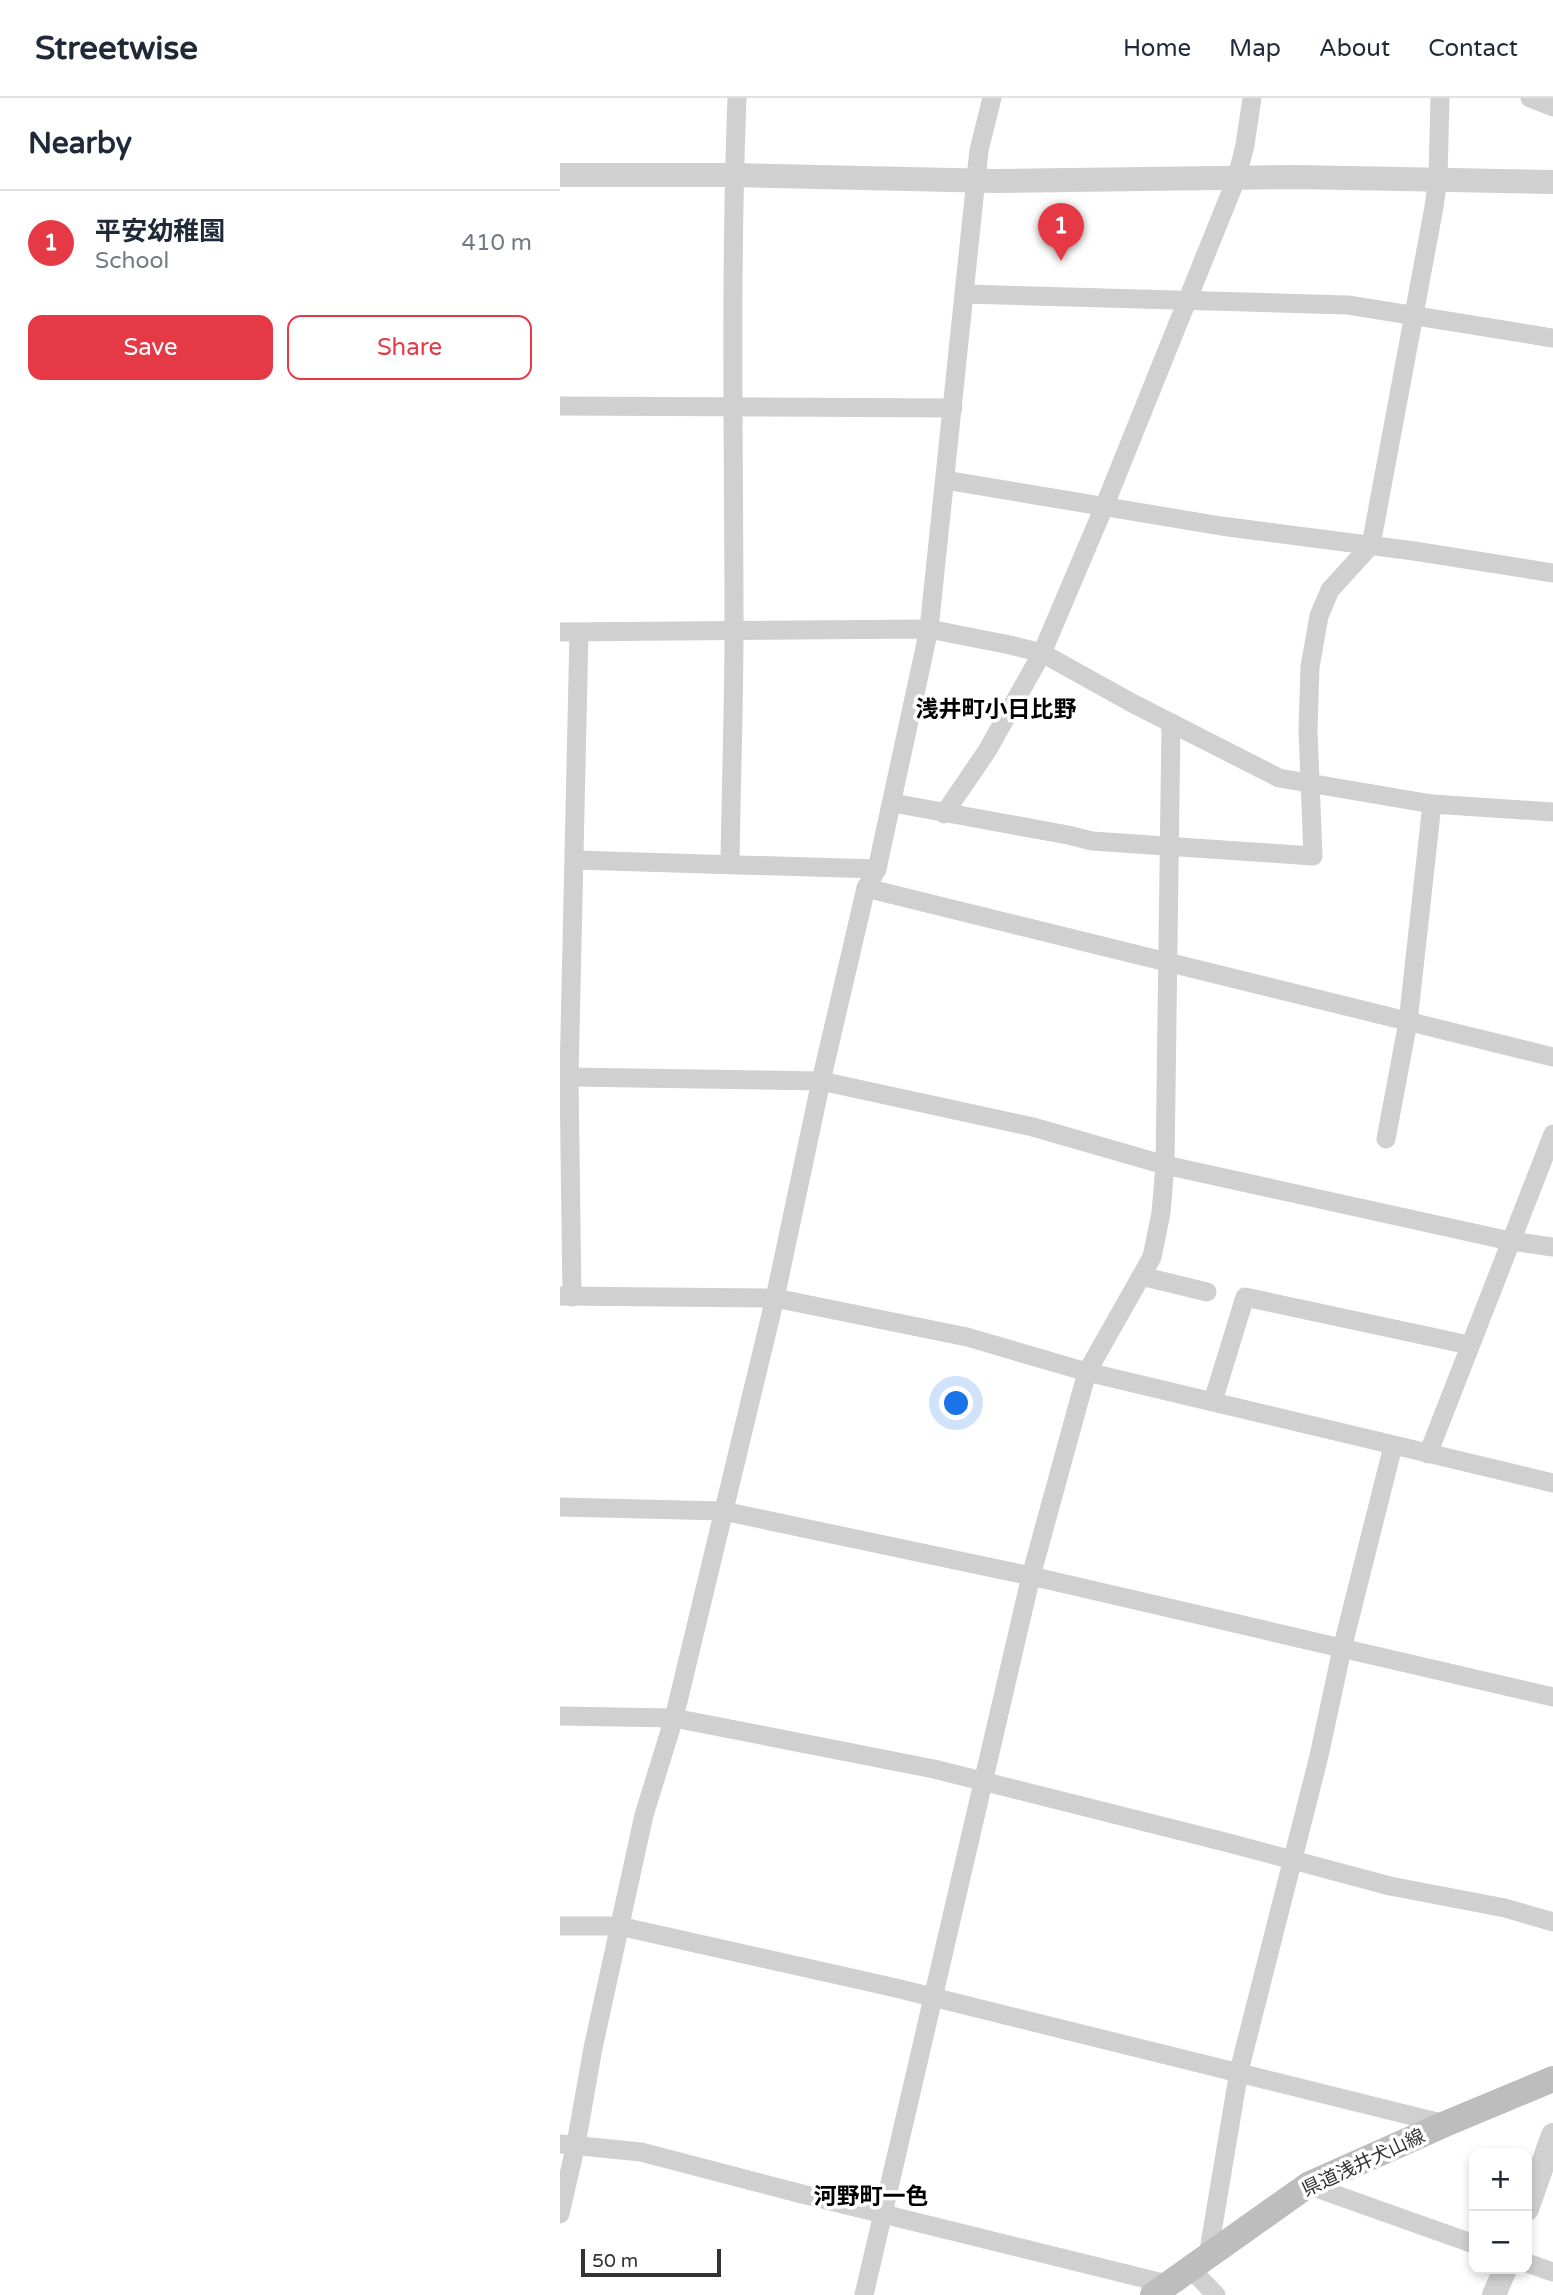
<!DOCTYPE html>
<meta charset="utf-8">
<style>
:root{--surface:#fff;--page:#f2f2f3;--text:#1f2937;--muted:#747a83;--line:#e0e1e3;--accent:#e63946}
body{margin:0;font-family:"Varela Round","Noto Sans JP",sans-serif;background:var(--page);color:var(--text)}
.controls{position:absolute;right:21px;bottom:21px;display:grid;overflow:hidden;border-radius:14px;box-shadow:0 4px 10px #0003}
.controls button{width:63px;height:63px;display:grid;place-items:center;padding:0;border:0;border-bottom:2px solid var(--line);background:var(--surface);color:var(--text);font:35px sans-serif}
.scale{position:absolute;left:21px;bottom:18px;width:140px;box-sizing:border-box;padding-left:7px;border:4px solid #333;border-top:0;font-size:19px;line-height:24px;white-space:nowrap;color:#333;-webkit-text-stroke:5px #fff;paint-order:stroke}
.you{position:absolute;left:397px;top:1306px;width:24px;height:24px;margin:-18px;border:5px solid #fff;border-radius:50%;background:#1a73e8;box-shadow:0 0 0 10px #1a73e833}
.badge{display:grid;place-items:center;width:46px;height:46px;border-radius:50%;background:var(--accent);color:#fff;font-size:23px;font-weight:700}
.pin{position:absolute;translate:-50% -58px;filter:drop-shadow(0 2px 4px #0008)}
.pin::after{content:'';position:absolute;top:37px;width:24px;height:21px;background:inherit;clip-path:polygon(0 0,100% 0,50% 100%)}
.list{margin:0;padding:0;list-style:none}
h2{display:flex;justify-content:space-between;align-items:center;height:91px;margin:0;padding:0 28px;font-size:30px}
h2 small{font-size:23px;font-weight:400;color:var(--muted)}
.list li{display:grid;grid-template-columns:46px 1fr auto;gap:21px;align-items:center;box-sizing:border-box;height:105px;padding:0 28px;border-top:2px solid var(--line)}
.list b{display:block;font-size:26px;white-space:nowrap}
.list p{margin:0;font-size:23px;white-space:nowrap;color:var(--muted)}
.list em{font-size:23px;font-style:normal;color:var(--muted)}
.actions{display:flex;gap:14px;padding:21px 28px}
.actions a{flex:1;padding:16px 0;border:2px solid var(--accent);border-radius:14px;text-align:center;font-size:24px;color:var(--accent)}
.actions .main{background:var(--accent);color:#fff}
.map{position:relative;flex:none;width:993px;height:2197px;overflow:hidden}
header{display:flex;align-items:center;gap:42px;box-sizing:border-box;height:98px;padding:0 35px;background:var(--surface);border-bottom:2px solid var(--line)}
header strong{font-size:33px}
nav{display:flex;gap:38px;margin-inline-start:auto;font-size:24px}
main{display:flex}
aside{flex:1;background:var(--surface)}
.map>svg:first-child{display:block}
</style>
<header>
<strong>Streetwise</strong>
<nav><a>Home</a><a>Map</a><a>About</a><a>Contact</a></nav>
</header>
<main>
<aside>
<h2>Nearby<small></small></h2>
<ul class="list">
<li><span class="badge">1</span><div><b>平安幼稚園</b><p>School</p></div><em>410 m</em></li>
</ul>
<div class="actions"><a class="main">Save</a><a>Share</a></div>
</aside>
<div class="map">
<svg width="993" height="2197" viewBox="0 0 993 2197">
<rect width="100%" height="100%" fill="#fff"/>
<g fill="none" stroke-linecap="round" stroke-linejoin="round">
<g stroke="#d0d0d0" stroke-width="19">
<polyline points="970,0 993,9"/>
<polyline points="405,196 788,207 993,240"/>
<polyline points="0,308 393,310"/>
<polyline points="385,382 661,428 854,453 993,475"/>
<polyline points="0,534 369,531 450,547 482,555 572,605 719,680 872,706 993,714"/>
<polyline points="333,705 508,737 532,743 753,758 748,632 750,569 759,518 770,492 811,447 874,109 878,80 880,0"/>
<polyline points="384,716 427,653 482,555 544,409 677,79 685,47 692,0"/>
<polyline points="15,762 317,771"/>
<path d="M170,766c1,-78 4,-156 4,-234 0,-177 -4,-355 3,-532"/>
<polyline points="306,790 993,959"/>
<polyline points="9,979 261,983 473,1029 605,1067 950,1143 993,1149"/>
<polyline points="826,1041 848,924 872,706"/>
<polyline points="581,1178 647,1194"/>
<polyline points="0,1198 215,1200 407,1239 527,1274 993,1385"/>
<polyline points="12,1199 9,979 19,534"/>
<polyline points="653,1303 685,1199 909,1247"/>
<polyline points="868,1356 993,1036"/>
<polyline points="0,1409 163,1413 471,1478 993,1599"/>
<polyline points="0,1618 114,1620 374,1671 665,1744 830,1788 945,1810 993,1824"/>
<polyline points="0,1828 59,1828 336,1890 885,2026"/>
<polyline points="0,2046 81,2054 242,2096 607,2186"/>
<polyline points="748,2087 914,2146"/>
<polyline points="0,2116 16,2046 33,1950 84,1717 114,1620 215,1200 261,983 306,790 317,771 369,531 419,52 432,0"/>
<polyline points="648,2158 679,1973 759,1658 782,1551 833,1348"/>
<polyline points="967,2165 993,2174"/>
<polyline points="630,2170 656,2197"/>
<polyline points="304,2197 471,1478 527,1274 592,1159 601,1115 605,1067 611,625"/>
</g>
<g stroke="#d0d0d0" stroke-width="24">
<polyline points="0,77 174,77 436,83 737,79 993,84"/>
<polyline points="967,2111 993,2037"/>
<polyline points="934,2197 945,2171"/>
</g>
<polyline stroke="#bdbdbd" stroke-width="26" points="593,2197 748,2087 885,2026 993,1981"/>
</g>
<g text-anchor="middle" stroke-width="7" stroke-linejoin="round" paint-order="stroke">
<g font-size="19" fill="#333" stroke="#fff">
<text transform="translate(803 2064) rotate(-25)" y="7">県道浅井犬山線</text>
</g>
<g font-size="23" font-weight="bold" fill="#000" stroke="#fff">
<text x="436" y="619">浅井町小日比野</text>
<text x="311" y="2106">河野町一色</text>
</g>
</g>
</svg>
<div class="controls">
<button>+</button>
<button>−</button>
</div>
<div class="scale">50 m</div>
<div class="you"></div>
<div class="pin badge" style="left:501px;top:163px">1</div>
</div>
</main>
